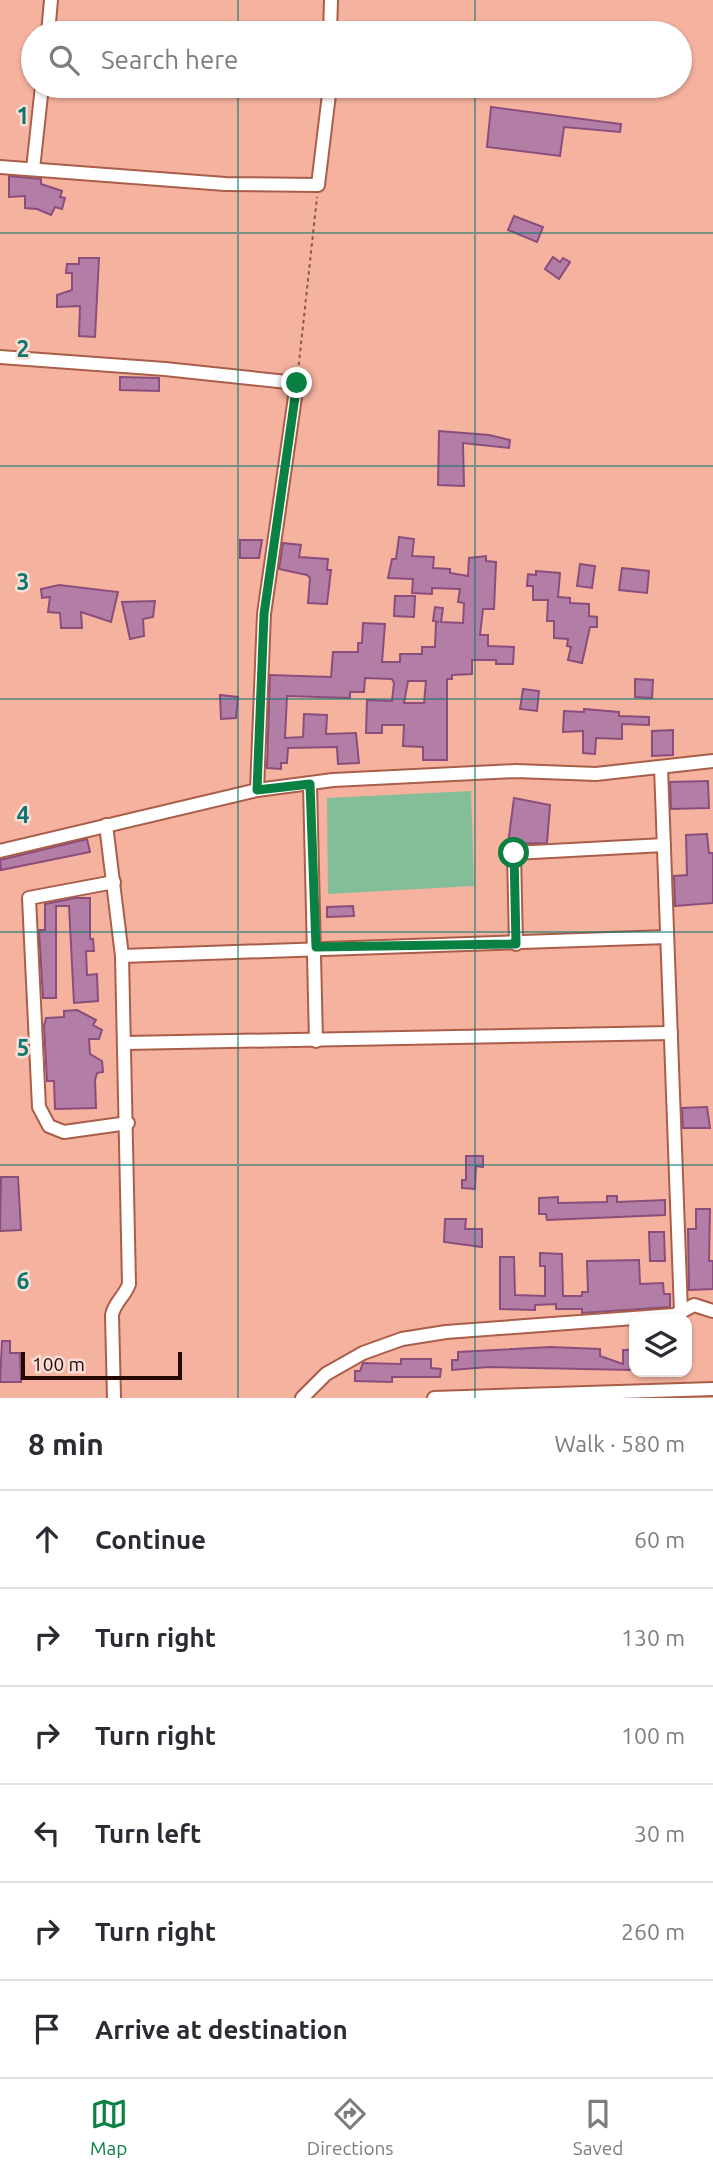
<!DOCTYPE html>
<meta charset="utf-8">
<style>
:root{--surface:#fff;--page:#f2f2f3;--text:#2b2b33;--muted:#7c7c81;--line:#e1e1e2;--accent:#0b8043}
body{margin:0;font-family:Ubuntu,sans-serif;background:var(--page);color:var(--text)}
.controls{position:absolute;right:21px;bottom:21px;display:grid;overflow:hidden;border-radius:14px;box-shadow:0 2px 5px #0004}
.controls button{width:63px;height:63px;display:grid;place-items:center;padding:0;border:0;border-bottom:2px solid var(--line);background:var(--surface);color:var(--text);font:35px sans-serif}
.scale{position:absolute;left:21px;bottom:18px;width:161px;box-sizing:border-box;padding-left:7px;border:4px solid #260803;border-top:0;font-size:19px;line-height:24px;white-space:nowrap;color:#260803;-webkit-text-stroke:5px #f9ded7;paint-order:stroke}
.stop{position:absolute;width:21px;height:21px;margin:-16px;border:5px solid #0b8043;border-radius:50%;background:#fff}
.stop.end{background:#0b8043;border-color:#fff;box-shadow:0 2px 7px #0008}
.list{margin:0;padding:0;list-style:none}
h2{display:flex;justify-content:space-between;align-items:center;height:91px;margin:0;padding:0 28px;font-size:30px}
h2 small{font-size:23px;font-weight:400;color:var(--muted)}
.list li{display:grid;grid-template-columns:46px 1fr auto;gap:21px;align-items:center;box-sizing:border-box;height:98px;padding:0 28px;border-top:2px solid var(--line)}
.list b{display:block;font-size:26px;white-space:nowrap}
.list em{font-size:23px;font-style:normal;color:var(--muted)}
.icon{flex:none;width:38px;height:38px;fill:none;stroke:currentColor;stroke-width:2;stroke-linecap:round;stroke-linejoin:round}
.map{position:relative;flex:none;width:713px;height:1398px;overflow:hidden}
.search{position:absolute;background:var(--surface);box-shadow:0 2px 5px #0004;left:21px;right:21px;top:21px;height:77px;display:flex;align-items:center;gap:18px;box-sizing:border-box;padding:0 24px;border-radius:38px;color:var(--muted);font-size:26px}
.sheet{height:679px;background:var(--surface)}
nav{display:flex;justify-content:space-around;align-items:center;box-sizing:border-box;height:98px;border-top:2px solid var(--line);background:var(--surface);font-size:19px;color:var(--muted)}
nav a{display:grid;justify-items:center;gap:4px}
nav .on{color:var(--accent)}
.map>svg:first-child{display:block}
</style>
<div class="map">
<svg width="713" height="1398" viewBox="0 0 713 1398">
<rect width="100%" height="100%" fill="#f5b29f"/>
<polygon fill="#83be99" points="471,791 474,886 328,894 327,798"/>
<g fill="#b37ea6" stroke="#8a4d7c" stroke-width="2" fill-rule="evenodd">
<polygon points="491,107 621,124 620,132 564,127 560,156 487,147"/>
<polygon points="9,176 41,179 41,184 62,191 60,197 65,198 62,209 55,207 51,215 37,209 25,208 25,196 9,197"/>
<polygon points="514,216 543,227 537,242 508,230"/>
<polygon points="553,257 560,262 563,258 570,262 559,279 545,269"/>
<polygon points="79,258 99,258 95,337 79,336 80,306 57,307 57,295 72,290 72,273 66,273 67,264 79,264"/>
<polygon points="120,377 159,378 159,391 120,390"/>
<polygon points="439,431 489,435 510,440 509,448 463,443 464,486 438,485"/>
<path d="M399,537l15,2 -2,17 22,1 -1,11 17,1v4l18,3 1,-18 17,-2v5l10,1 -2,47h-11l-3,26h8v11l26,1 -1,17h-17v-4h-24v14l-20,1v4h-5v81h-24v-13l-20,-1 1,-21h-22v8h-16l1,-33 25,1 2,-18 -2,-4 -27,-1 -1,14h-14v6l-63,-2 -2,42 18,-1 1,-23 23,1 -1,19 30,-1 3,30 -21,1 -1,-17 -49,1 -1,15h-6v6l-14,-1 3,-93 61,2 2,-25h25v-9h4l1,-20 22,1 -3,38h18v-8h22v-7h13l1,-25h3l-6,-1 2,-14 8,1 -2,14 22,1 1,-20 -6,-1 2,-13 -28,-1v6l-20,-1 1,-14 -25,-1 4,-19h4zM408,681h18l-2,22h-20z"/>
<polygon points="240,540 262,540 259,558 240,558"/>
<polygon points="283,543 301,545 299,557 328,559 327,570 331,570 327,604 308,603 310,578 307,575 279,569"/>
<polygon points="580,564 595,566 592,588 577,586"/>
<polygon points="622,568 649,571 647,593 619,590"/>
<polygon points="536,571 560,573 558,597 570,598 570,603 589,604 589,616 597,617 597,627 590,627 582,663 568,660 571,647 567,646 568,639 554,638 554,621 547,621 548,600 533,600 533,586 527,586 528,574 536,575"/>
<polygon points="59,585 118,592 111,622 81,612 82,628 61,628 60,613 48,612 50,597 42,598 41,589"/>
<polygon points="395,596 415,596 414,617 394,616"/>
<polygon points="155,601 153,617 143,619 144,636 130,639 122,602"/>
<polygon points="635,679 653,680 652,698 635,697"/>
<polygon points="523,689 539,691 537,711 520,709"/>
<polygon points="220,695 238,697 236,718 221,719"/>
<polygon points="584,709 619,712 619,716 649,717 649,725 622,724 622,739 596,738 595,754 583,753 583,731 563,732 564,711 584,712"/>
<polygon points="673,730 673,755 652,756 652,731"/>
<polygon points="708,781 709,808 671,809 670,782"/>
<polygon points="514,798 550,805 547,843 508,844"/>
<polygon points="707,834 709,853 713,853 713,903 675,906 674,876 687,875 686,835"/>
<polygon points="87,839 90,852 1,870 0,860"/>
<polygon points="75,898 90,898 90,939 93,939 94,951 86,951 87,975 97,974 98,1001 74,1003 69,906 56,906 56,998 43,998 39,930 45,930 45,904"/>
<polygon points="353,906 354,916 327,917 327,907"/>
<polygon points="77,1010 96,1020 93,1025 102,1030 99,1039 89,1039 90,1054 102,1061 103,1072 97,1073 95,1080 96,1108 55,1109 54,1081 47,1081 44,1026 46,1018 64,1017 64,1011"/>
<polygon points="707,1107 710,1128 683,1128 682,1108"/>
<polygon points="466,1156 483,1156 483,1167 476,1166 475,1189 462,1188 462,1180 466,1180"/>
<polygon points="1,1177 18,1177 21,1230 0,1231"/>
<polygon points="607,1196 617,1196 617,1202 665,1200 665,1215 547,1220 546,1214 539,1214 539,1198 558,1197 558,1203 607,1202"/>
<polygon points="696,1209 710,1209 709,1261 713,1261 713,1289 689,1290 688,1229 696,1229"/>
<polygon points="445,1219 466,1219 465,1229 482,1229 482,1247 444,1242"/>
<polygon points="649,1232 664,1232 665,1261 650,1261"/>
<polygon points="540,1253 562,1254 563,1296 582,1296 582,1292 588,1292 587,1261 639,1260 640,1284 663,1283 664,1294 670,1294 670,1307 582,1313 582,1309 556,1309 556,1304 535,1305 535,1310 500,1309 500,1257 514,1257 515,1295 545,1296 545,1266 540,1266"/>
<polygon points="2,1341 10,1341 10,1353 20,1353 21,1382 0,1382"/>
<polygon points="550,1347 600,1349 600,1356 623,1364 623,1350 634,1350 634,1370 489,1367 452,1370 452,1360 458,1360 458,1352"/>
<polygon points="401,1359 431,1359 431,1368 441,1369 440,1377 392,1377 392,1382 355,1381 355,1371 360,1371 363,1363 401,1364"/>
</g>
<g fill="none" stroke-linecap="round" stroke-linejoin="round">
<defs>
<g id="minor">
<polyline points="48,33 51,0"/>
<polyline points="330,33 331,0"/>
<polyline points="0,167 225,184 318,185 330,86"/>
<polyline points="33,169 42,86"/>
<polyline points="0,357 165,369 297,383 264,614 257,790"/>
<polyline points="661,767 681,1312 694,1305 713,1311"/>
<polyline points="310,784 316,1041"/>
<path d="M106,825l16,131 7,328c-4,12 -15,19 -17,31l2,83"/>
<polyline points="0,851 257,790 333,780 516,771 596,774 713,761"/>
<polyline points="114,882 29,898 39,1107 49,1126 64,1132 128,1123"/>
<polyline points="516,944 514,853 664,845"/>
<polyline points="122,956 667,937"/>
<polyline points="125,1043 671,1033"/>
<polyline points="302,1398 326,1374 363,1353 402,1339 446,1332 674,1315 681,1312"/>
<polyline points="434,1398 713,1389"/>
</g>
</defs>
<use href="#minor" stroke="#aa5e49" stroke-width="16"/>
<polyline stroke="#88594d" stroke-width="2" stroke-dasharray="3.5 3.5" stroke-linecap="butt" points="298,372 317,197"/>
<use href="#minor" stroke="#fff" stroke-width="12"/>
</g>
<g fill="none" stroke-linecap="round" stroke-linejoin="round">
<polyline stroke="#0b8043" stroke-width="9" points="297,383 264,614 257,790 310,784 316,947 516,944 514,853"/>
</g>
<path fill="none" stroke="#0f766e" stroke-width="2" stroke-opacity="0.55" d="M238,0v33M475,0v33M238,86v1312M475,86v1312M0,233h713M0,466h713M0,699h713M0,932h713M0,1165h713"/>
<g font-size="23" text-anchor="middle" font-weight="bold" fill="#0f766e" stroke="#f9ded7" stroke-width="5" stroke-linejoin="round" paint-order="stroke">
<text x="23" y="124">1</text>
<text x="23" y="357">2</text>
<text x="23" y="590">3</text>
<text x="23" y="823">4</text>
<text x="23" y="1056">5</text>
<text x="23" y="1289">6</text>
</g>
</svg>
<div class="controls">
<button><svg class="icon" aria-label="layers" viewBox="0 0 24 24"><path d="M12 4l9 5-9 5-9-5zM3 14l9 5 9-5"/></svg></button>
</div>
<div class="scale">100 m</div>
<div class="stop" style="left:514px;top:853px"></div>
<div class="stop end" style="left:297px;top:383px"></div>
<div class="search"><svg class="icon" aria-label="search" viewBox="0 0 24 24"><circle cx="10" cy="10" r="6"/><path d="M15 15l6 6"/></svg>Search here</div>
</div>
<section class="sheet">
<h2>8 min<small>Walk · 580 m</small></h2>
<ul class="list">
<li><svg class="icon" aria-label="ahead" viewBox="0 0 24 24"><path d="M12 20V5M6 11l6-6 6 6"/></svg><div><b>Continue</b></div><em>60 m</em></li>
<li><svg class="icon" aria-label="right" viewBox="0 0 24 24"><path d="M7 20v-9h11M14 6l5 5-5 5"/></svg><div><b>Turn right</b></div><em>130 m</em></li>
<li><svg class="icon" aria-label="right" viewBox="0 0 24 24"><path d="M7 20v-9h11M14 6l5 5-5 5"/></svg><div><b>Turn right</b></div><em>100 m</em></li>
<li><svg class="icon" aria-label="left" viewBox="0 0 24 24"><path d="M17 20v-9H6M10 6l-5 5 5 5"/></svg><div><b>Turn left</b></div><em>30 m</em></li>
<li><svg class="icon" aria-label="right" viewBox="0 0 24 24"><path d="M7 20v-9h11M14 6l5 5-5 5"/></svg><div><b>Turn right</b></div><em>260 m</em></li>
<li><svg class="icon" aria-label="arrive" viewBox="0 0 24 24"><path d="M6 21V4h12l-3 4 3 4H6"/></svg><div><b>Arrive at destination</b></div></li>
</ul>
</section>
<nav>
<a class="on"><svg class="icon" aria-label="map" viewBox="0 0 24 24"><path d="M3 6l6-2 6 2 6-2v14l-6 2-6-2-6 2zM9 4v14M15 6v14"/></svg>Map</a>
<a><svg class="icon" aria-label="directions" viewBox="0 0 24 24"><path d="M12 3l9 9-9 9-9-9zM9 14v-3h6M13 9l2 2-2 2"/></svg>Directions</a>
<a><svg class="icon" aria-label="saved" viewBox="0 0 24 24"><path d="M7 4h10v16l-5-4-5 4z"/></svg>Saved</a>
</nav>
